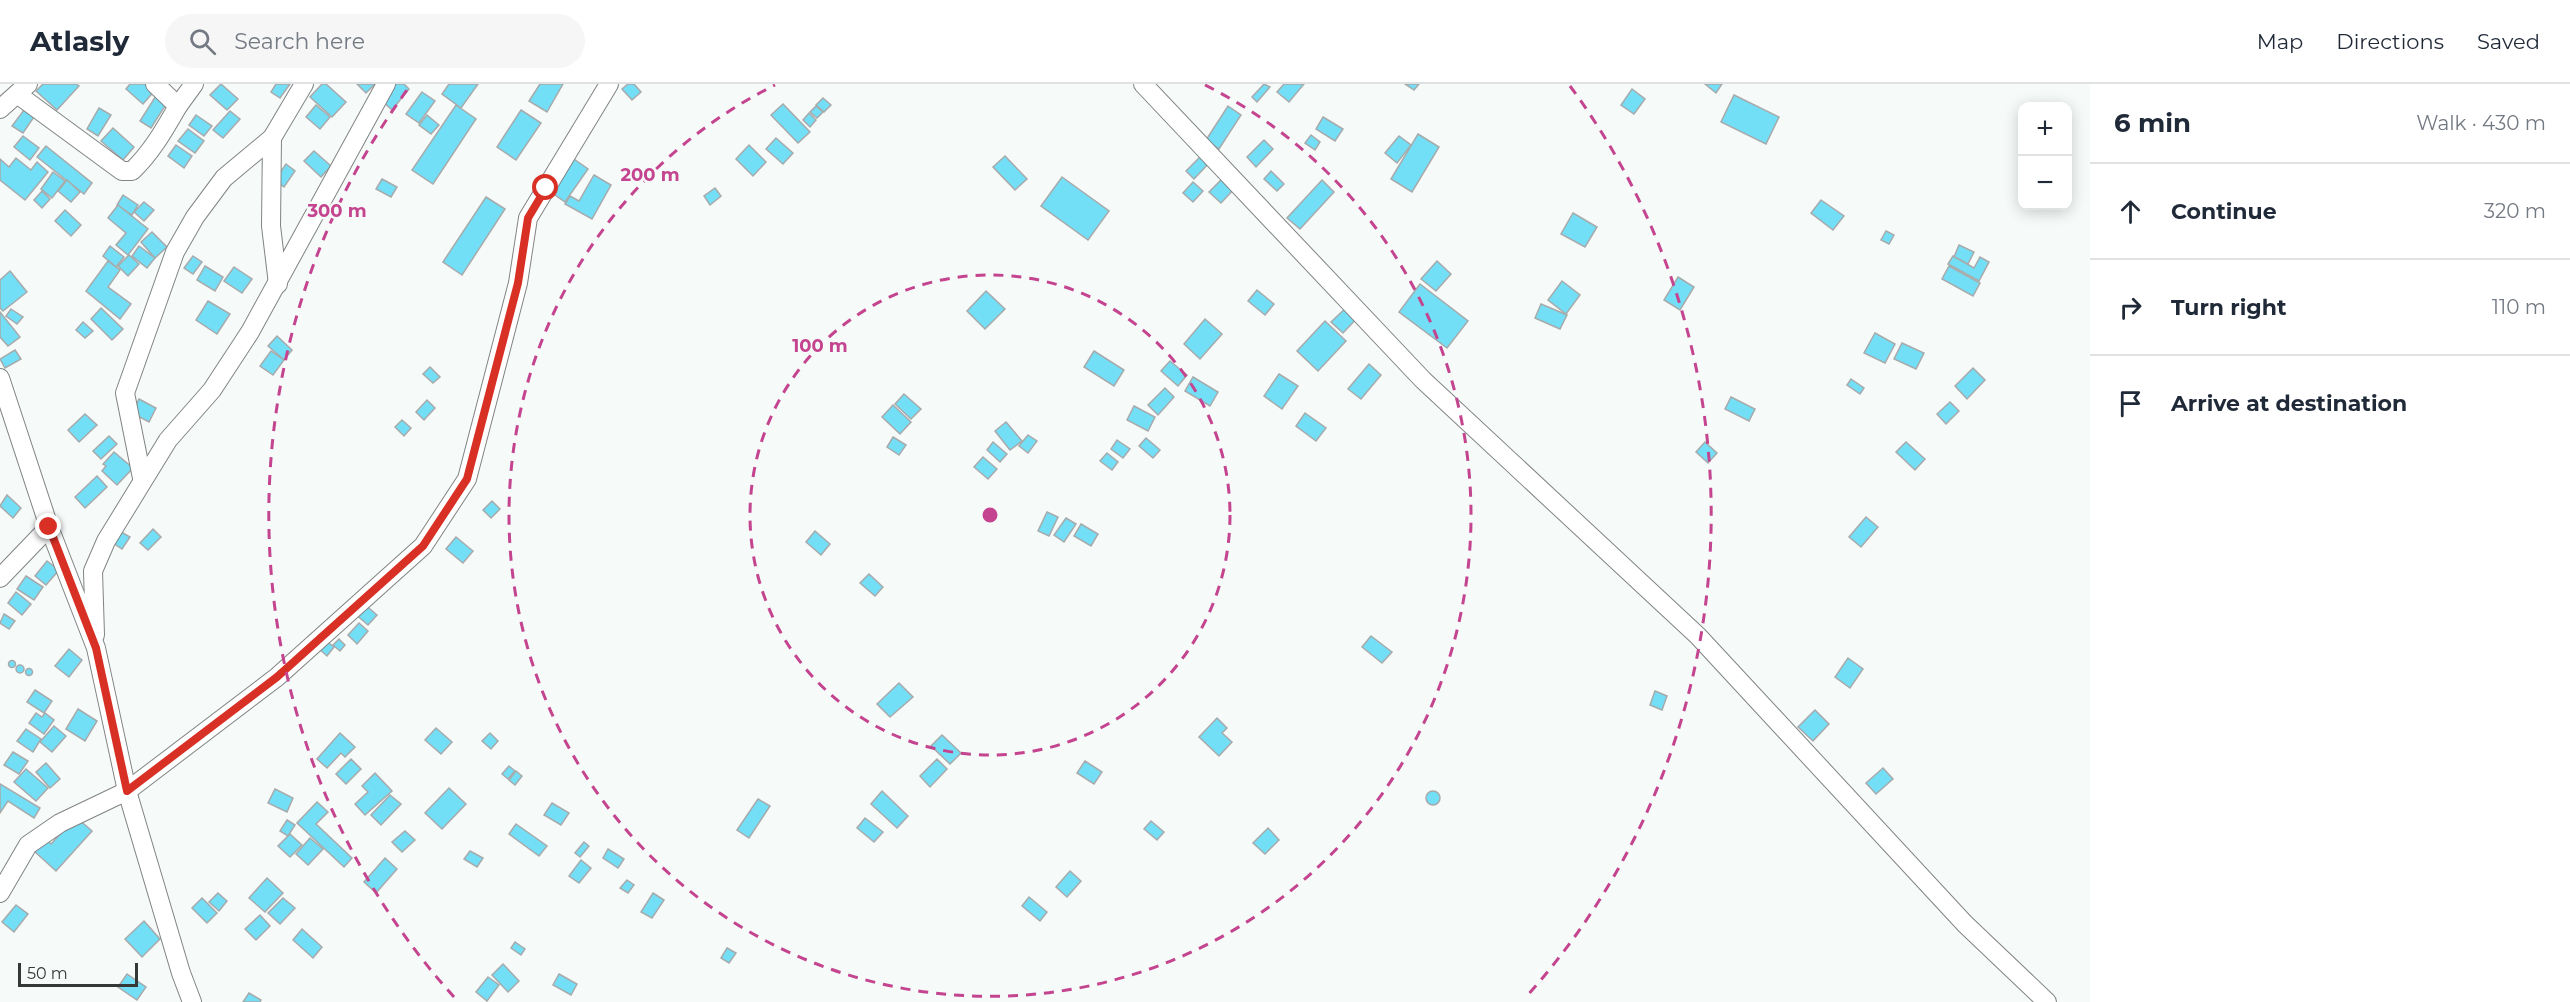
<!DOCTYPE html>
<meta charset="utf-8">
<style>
:root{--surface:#fff;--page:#f6f6f7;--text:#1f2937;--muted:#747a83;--line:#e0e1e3}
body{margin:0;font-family:Montserrat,sans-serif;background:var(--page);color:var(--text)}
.controls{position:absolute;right:18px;top:18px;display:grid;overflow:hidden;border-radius:12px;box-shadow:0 3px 15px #0003}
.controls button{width:54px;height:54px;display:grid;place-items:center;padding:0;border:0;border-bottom:2px solid var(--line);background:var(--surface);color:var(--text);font:30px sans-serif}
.scale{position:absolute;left:18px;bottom:15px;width:120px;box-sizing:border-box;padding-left:6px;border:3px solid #363737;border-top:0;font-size:16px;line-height:21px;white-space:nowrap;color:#363737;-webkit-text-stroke:4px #f6faf9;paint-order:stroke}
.stop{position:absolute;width:18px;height:18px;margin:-14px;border:4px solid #d93025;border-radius:50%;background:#fff}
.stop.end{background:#d93025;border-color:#fff;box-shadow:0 2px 6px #0008}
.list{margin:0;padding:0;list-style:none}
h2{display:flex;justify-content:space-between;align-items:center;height:78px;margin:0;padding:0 24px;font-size:26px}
h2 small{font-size:20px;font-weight:400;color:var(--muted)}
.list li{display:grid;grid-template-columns:39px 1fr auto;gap:18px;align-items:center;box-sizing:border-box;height:96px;padding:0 24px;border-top:2px solid var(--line)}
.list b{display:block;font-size:22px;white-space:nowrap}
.list em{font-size:20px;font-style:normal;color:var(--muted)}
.icon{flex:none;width:33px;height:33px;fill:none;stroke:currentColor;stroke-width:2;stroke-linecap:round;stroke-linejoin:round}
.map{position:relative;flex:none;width:2090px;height:918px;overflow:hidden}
header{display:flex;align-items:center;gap:36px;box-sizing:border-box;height:84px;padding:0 30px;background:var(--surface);border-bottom:2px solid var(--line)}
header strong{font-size:28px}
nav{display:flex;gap:33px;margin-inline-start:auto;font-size:21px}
.search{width:420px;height:54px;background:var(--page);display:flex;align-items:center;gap:15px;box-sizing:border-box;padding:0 21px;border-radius:33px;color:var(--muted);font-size:22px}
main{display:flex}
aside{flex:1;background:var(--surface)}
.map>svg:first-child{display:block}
</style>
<header>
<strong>Atlasly</strong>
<div class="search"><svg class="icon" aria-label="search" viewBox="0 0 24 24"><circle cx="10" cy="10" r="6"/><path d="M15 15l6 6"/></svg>Search here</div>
<nav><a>Map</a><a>Directions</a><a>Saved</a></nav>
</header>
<main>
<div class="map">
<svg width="2090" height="918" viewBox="0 0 2090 918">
<rect width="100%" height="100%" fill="#f6faf9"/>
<g fill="#73dff7" stroke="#a7aaab" stroke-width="1.5">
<polygon points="43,0 76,0 79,2 57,26 36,7"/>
<polygon points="130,0 150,0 156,5 143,20 126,5"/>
<polygon points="221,0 238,15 227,26 210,11"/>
<polygon points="276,0 290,0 280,14 271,8"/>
<polygon points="322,0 326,0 346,18 332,33 310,13"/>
<polygon points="357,0 375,0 366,9"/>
<polygon points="394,0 404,0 409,5 392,26 381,16"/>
<polygon points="449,0 478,0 461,24 442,10"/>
<polygon points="540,0 563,0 547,28 529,17"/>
<polygon points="628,0 634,0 641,8 632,16 622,5"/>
<polygon points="1264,0 1270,3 1257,18 1252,13"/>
<polygon points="1284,0 1304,0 1289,18 1277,8"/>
<polygon points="1405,0 1419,0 1414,6"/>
<polygon points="1705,0 1722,0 1716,9"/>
<polygon points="1632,5 1645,15 1634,30 1621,21"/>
<polygon points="159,7 170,14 151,44 140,37"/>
<polygon points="422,8 435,17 419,39 406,30"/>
<polygon points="1734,11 1779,33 1766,60 1721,38"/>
<polygon points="823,14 831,21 824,28 816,21"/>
<polygon points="783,20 810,48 798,59 771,31"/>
<polygon points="316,21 330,33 320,45 306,33"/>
<polygon points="456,21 476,35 433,100 412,86"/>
<polygon points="816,22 823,28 817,34 810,28"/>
<polygon points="1228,22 1241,31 1219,65 1206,56"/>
<polygon points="99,24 111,31 98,52 87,45"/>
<polygon points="24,26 34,33 23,49 12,42"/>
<polygon points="521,26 541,39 516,76 497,63"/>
<polygon points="230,27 240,35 223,54 213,46"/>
<polygon points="809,29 816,36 810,43 803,36"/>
<polygon points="196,31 212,42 204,52 189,41"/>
<polygon points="427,31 439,41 431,50 419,41"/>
<polygon points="1323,33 1343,45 1335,57 1316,45"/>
<polygon points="113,44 134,63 123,76 101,57"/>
<polygon points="188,45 204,57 195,69 178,57"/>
<polygon points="1418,50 1439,63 1412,108 1391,95"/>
<polygon points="1311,51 1320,58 1315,66 1305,59"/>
<polygon points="23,52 39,64 30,76 14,63"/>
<polygon points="1399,52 1411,61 1397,79 1385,69"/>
<polygon points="776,54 793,69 783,80 766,65"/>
<polygon points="1264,56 1273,65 1256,83 1247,73"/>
<polygon points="176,61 192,72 184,84 168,72"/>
<polygon points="749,61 766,78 753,92 736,75"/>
<polygon points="46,62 92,99 84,110 37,73"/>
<polygon points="314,67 331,82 321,93 304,77"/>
<polygon points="1202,71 1210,78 1194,95 1186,87"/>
<polygon points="1005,72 1027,95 1015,106 993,83"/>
<polygon points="571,73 588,85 565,118 548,106"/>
<polygon points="16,74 31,86 37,78 48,88 25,116 0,96 0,75 9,83"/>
<polygon points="286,80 295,87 284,103 275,96"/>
<polygon points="1271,87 1284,100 1277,107 1264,95"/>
<polygon points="53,88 65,97 52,114 41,105"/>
<polygon points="594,91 611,101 592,135 565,120 570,112 579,117"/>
<polygon points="1062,93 1109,127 1088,156 1041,122"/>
<polygon points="1224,93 1235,104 1221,119 1209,108"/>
<polygon points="382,95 397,103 391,113 376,105"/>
<polygon points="67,96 80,108 71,118 58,107"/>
<polygon points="1322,96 1334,108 1300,145 1287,134"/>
<polygon points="1193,98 1203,107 1193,118 1183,109"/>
<polygon points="715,104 721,112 710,121 704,112"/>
<polygon points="42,107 50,115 42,124 34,116"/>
<polygon points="123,111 138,121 132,131 117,121"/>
<polygon points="486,113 505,125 462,191 443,178"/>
<polygon points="1821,116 1844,132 1833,146 1811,129"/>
<polygon points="144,118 154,126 144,137 134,128"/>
<polygon points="118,121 148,145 128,171 116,161 126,149 108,134"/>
<polygon points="65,126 81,141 71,152 55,137"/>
<polygon points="1573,129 1597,143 1585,163 1561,150"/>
<polygon points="1886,147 1894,151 1889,160 1881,156"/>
<polygon points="152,148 167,163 155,174 141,158"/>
<polygon points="1959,161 1974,168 1968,180 1954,173"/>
<polygon points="110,162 124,173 116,183 103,172"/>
<polygon points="139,162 155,174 147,184 132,172"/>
<polygon points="129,171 139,180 128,192 118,182"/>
<polygon points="193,172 202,178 193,190 184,184"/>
<polygon points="1953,172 1974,184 1980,173 1989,178 1979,197 1948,180"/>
<polygon points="108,177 120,186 108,203 131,220 120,235 86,207"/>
<polygon points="1437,177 1451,190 1436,207 1421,195"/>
<polygon points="205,182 223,193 215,207 197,196"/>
<polygon points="1949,182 1980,199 1973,212 1942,195"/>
<polygon points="234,183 252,195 242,209 224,197"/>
<polygon points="10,187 27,208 3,227 0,224 0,196"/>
<polygon points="1678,193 1694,203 1680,226 1664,216"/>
<polygon points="1562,197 1580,211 1566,230 1548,216"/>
<polygon points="1420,200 1468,237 1447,264 1399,228"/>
<polygon points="1257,206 1274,220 1265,231 1248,217"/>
<polygon points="986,207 1005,225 985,245 967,227"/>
<polygon points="208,217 230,230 217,250 196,236"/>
<polygon points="1541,220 1567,231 1560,245 1535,234"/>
<polygon points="1349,221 1360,231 1343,249 1331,238"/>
<polygon points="101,224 123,245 112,256 91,235"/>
<polygon points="11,225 23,233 17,240 6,232"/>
<polygon points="0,228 20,253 8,262 0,253"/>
<polygon points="1205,235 1222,250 1200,275 1184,260"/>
<polygon points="1325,237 1346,257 1318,287 1297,267"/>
<polygon points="83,238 93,247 85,254 76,246"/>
<polygon points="1875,249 1895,260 1885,279 1864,269"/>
<polygon points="277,252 292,266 284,276 268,262"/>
<polygon points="1902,259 1924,269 1916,285 1894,275"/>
<polygon points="15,266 21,275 5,284 0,275"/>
<polygon points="271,267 284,276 273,291 260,282"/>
<polygon points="1094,267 1124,286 1114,302 1084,283"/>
<polygon points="1170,277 1187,291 1178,302 1161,287"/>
<polygon points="1369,280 1381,291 1361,315 1348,305"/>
<polygon points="430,283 440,293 433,299 423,290"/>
<polygon points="1973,284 1985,296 1967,315 1955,302"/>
<polygon points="1279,290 1298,302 1282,325 1264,312"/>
<polygon points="1193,293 1218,308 1210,322 1185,307"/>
<polygon points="1851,295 1864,304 1860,310 1847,301"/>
<polygon points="1165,304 1174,313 1158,331 1148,321"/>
<polygon points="904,310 921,325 911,335 895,320"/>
<polygon points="1731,313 1755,325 1749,337 1725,325"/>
<polygon points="139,315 156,324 149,338 132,329"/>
<polygon points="427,316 435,324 424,336 416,328"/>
<polygon points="1950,318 1959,327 1946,340 1937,330"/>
<polygon points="893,321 911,338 900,350 882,333"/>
<polygon points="1134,322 1155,333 1148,347 1127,336"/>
<polygon points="1305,329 1326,344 1316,357 1296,342"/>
<polygon points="85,330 97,341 79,358 68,346"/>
<polygon points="402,336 411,344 404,352 395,343"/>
<polygon points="1006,338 1022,357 1010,366 995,347"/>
<polygon points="1028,351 1037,357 1028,369 1019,362"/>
<polygon points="109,352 117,360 101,375 93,367"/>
<polygon points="893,353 906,361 899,371 887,363"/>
<polygon points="1146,354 1160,366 1153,374 1139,362"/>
<polygon points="1117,356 1130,365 1123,374 1111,365"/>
<polygon points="993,358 1007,370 1000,378 987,366"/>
<polygon points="1705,358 1717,369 1708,379 1696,368"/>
<polygon points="1906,358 1925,375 1915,386 1896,368"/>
<polygon points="114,368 133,384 117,401 102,387 106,382 103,380"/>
<polygon points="1107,369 1118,378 1112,386 1100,377"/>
<polygon points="983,373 997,385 988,395 974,383"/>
<polygon points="97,392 107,403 85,424 75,413"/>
<polygon points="7,411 21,424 13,434 0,422"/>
<polygon points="492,417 500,425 491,434 483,426"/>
<polygon points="1047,428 1058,433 1049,452 1038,447"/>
<polygon points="1866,433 1878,443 1861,463 1849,453"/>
<polygon points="1066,434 1076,440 1064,458 1054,451"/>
<polygon points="1081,440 1098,450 1091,462 1074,452"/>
<polygon points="114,444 130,453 122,465 107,455"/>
<polygon points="153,445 161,453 148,466 140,459"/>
<polygon points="815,447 830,460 821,471 806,458"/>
<polygon points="456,453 473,467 463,479 446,465"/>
<polygon points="47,477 59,486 46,501 35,492"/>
<polygon points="869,490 883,503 875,512 860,499"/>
<polygon points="26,492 43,503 34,516 17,505"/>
<polygon points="16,508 31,520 22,531 8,519"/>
<polygon points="363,519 377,531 368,541 354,529"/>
<polygon points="4,530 15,537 9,545 0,539"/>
<polygon points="359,539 368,547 357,560 348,551"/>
<polygon points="1371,552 1392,568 1382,579 1362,563"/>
<polygon points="324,555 334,563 327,572 317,563"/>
<polygon points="339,555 345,561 340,567 333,561"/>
<polygon points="69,565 82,576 69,593 55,582"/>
<polygon points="1848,574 1863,585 1850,604 1835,593"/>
<circle cx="12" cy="580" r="3.5"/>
<circle cx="20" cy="585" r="4"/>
<circle cx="29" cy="588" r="3.5"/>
<polygon points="899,599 913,613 890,633 877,620"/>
<polygon points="35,606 52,617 44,629 27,618"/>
<polygon points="1655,607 1667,612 1662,626 1650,621"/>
<polygon points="78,625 97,637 85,657 66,645"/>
<polygon points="1815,626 1829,640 1813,657 1798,643"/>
<polygon points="36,629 42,633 45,629 54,636 44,650 29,639"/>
<polygon points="1217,634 1227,644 1222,649 1232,658 1219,672 1199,653"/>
<polygon points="54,642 66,652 52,668 40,658"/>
<polygon points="436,644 452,658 441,670 425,656"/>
<polygon points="26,645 41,655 33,668 17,657"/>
<polygon points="340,649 355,663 345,673 341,669 327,684 317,675"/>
<polygon points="490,649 498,657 491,665 482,657"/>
<polygon points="942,651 961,669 950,680 931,662"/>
<polygon points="13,668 28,677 19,690 4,681"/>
<polygon points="351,675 361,685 346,700 336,690"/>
<polygon points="937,675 947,685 930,703 920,692"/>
<polygon points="1085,677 1102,688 1094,700 1077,689"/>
<polygon points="46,679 60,695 50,704 36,688"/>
<polygon points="509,682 515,687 508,695 502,690"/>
<polygon points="1883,684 1893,695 1876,710 1866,699"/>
<polygon points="26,685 48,704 36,717 14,698"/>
<polygon points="516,687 522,692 515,701 509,696"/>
<polygon points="375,689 392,707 365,731 355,720 368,708 362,702"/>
<polygon points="0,700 40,724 34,734 8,717 0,729"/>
<polygon points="449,704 466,720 442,745 425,729"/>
<polygon points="275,705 293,714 287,728 268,719"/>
<polygon points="882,707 908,732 897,744 871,720"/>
<circle cx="1433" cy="714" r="7"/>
<polygon points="390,711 401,720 381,741 371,731"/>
<polygon points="758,715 770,722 749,754 737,746"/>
<polygon points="317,718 328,728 316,740 352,774 344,783 297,739"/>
<polygon points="552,719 569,729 561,741 544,731"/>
<polygon points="76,733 92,747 56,787 34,767 45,754 51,760"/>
<polygon points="865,734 883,748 874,758 857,744"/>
<polygon points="287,736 295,741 288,752 280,747"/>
<polygon points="1151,737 1164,748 1157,756 1144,745"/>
<polygon points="516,740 547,762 539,772 509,750"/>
<polygon points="1268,744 1279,756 1265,770 1253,759"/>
<polygon points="405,747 415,756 402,768 392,758"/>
<polygon points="290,750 302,761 290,773 278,762"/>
<polygon points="310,754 323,765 308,781 296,770"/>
<polygon points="584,758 589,762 580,773 575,769"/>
<polygon points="608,765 624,775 618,784 603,774"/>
<polygon points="470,767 483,774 477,783 464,775"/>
<polygon points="385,774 397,785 376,809 364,798"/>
<polygon points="581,776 591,784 579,799 569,792"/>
<polygon points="1070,787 1081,797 1067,813 1056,803"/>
<polygon points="267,794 283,809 265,828 249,814"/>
<polygon points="627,796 634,801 628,809 620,804"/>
<polygon points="218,809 227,817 219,827 209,818"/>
<polygon points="653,809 664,816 652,834 641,828"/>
<polygon points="1029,813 1047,828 1040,837 1022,822"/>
<polygon points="202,814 217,829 207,839 192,824"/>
<polygon points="283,814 295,824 280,840 268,829"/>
<polygon points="16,821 28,830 14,848 2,838"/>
<polygon points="260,831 270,842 256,856 245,845"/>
<polygon points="144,837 160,855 142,873 125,855"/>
<polygon points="302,845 322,863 313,874 293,856"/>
<polygon points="515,858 525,865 521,871 511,864"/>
<polygon points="727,864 736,869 729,879 721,874"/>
<polygon points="503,880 519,897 508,908 492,891"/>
<polygon points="127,890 146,903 137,916 118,903"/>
<polygon points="559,890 577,900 571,911 553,901"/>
<polygon points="488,893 499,901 487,917 476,908"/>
<polygon points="249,909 261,916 260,918 243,918"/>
</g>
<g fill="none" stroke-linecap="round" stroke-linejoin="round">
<defs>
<g id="minor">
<polyline points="155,0 178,22 194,0"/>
<polyline points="1143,0 1423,296 1698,552 1965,840 2047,918"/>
<path d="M17,10l105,77h10c20,-19 32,-41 46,-65"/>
<polyline points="0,25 28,0"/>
<polyline points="278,200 271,142 272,54 304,0"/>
<polyline points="0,294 49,443 96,564 127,707 181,889 192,918"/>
<polyline points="142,394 125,309 175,168 195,133 224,94 272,54"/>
<polyline points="0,494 49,443"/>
<polyline points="95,551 93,487 106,457 168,356 212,306 250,248 386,0"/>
<polyline points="0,809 28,761 60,739 127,707 277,593 423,462 467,395 518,199 528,134 609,0"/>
</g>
</defs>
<use href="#minor" stroke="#808483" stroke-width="20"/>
<use href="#minor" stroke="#fff" stroke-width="18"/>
</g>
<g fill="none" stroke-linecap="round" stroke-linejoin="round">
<polyline stroke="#d93025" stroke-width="8" points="49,443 96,564 127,707 277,593 423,462 467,395 518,199 528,134 546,104"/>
</g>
<g fill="none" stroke="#c4448f" stroke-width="3" stroke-dasharray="10 8">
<circle cx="990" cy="431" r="240"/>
<path d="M1205 1A481 481 0 1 1 775 1"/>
<path d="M454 913A721 721 0 0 1 410 2M1570 2A721 721 0 0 1 1526 913"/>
</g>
<circle cx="990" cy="431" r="9" fill="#c4448f" stroke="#f6faf9" stroke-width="3"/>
<g font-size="18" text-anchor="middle" font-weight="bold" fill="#c4448f" stroke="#f6faf9" stroke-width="5" stroke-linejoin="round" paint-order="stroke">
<text x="650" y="97">200 m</text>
<text x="337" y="133">300 m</text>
<text x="820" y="268">100 m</text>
</g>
</svg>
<div class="controls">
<button>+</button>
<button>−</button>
</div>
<div class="scale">50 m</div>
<div class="stop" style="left:546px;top:104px"></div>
<div class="stop end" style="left:49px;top:443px"></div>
</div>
<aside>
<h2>6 min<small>Walk · 430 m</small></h2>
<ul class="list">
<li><svg class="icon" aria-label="ahead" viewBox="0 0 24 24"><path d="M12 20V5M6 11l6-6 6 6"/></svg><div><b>Continue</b></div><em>320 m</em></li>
<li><svg class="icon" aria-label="right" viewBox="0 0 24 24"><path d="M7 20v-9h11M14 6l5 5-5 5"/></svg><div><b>Turn right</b></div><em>110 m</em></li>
<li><svg class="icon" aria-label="arrive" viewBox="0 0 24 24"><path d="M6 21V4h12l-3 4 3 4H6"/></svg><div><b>Arrive at destination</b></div></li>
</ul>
</aside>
</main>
